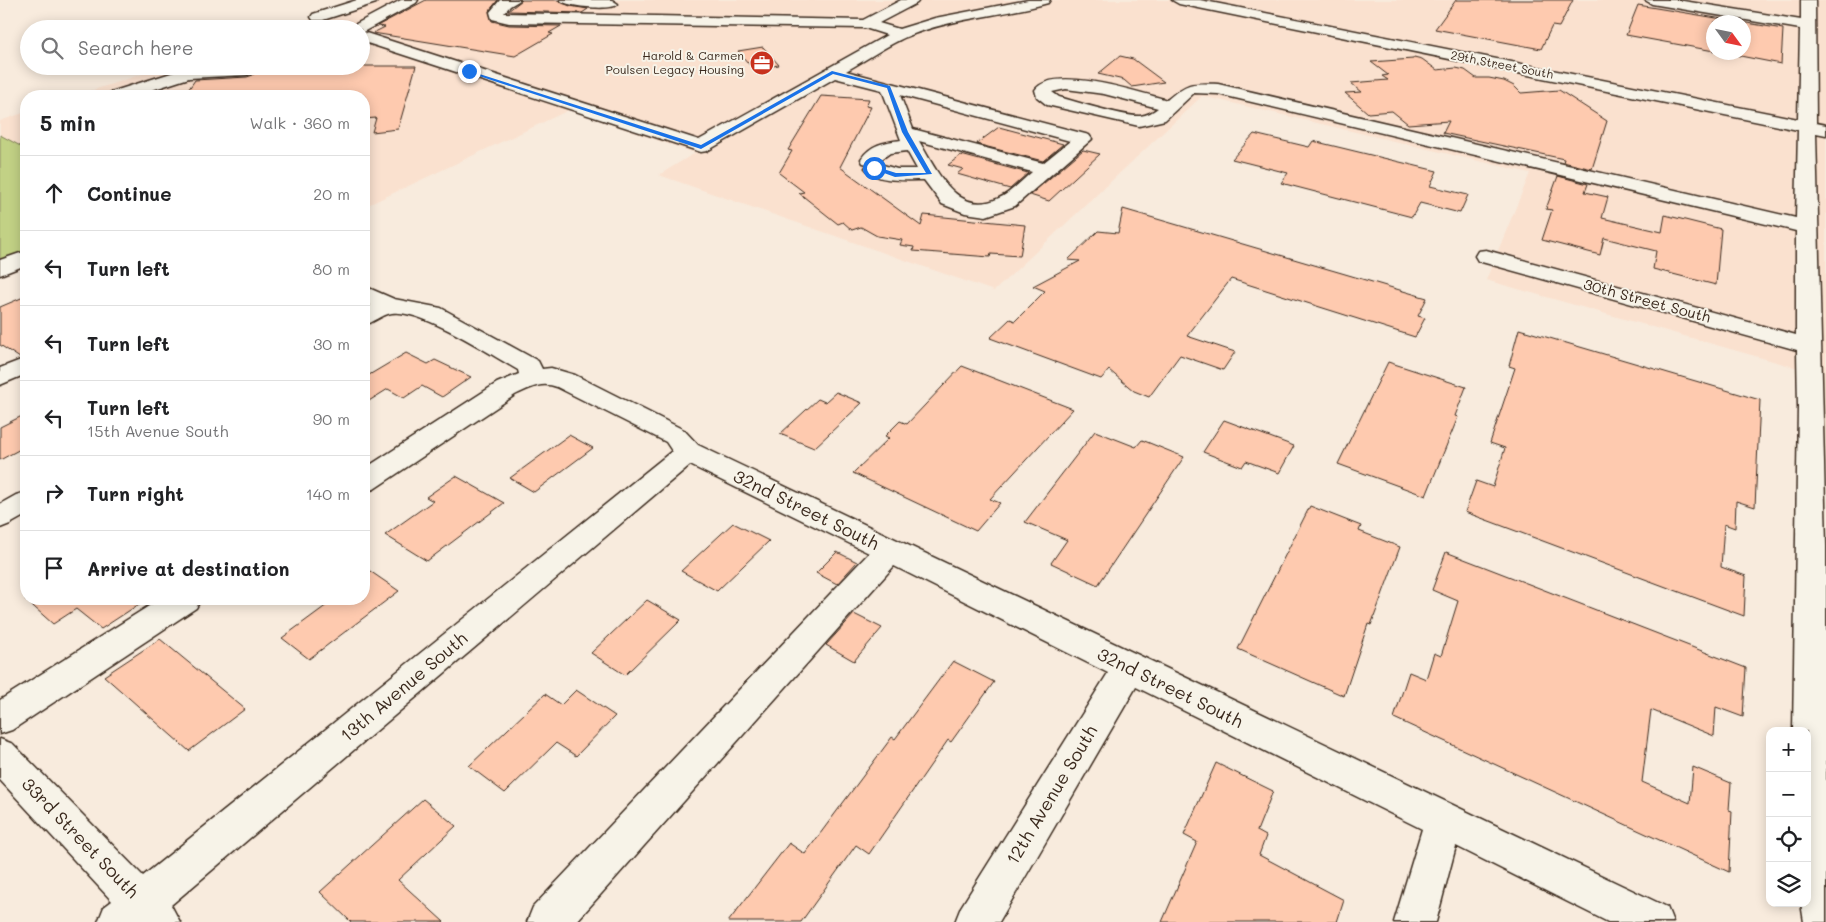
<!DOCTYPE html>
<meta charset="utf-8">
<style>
:root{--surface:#fff;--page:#f2f2f2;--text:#202124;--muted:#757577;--line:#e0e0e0}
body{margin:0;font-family:Mali,sans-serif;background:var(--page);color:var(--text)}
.controls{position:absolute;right:15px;bottom:15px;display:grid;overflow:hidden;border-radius:10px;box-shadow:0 2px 12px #0003}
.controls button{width:45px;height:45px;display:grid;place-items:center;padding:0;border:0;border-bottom:1px solid var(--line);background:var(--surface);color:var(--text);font:25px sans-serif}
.compass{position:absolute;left:1706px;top:15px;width:45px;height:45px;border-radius:50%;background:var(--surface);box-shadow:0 2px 12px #0003;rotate:123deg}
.stop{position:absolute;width:15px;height:15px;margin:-11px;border:4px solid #1a73e8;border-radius:50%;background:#fff}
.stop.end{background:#1a73e8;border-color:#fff;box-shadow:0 1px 5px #0008}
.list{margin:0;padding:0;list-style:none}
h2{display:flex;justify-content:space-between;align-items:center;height:65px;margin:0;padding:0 20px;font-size:21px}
h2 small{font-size:16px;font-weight:400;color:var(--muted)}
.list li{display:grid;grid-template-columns:32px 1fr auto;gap:15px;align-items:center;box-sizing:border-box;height:75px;padding:0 20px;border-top:1px solid var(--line)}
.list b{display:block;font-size:19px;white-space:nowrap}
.list p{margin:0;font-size:16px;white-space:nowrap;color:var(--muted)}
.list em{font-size:16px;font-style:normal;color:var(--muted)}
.icon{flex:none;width:28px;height:28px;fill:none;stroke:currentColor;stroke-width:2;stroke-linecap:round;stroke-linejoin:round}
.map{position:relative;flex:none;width:1826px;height:922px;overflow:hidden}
.search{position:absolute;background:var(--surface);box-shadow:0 2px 12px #0003;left:20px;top:20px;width:350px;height:55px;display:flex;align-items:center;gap:12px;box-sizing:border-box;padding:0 18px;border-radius:28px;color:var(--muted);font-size:19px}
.panel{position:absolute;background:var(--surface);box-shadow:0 2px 12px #0003;left:20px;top:90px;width:350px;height:515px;border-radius:20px}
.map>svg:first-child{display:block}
</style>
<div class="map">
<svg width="1826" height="922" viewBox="0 0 1826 922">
<rect width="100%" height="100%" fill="#f8ebdd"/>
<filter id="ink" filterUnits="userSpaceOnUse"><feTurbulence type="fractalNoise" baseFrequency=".02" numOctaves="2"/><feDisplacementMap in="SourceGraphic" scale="10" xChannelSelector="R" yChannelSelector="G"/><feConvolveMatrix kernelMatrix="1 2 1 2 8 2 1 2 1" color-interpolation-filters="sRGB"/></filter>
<g filter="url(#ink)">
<g fill="#fae1cf" fill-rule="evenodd">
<path d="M369,0h1457v922l-18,-551 -322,-91 44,-107 -328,-77 -208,195 -335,-116 36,-22 -126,-43 -205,97v-111h-289l92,-30h194v-37h-80zM1714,22h30v30h-30z"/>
<polygon points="26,112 26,149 0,135 0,121"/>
</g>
<polygon fill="#c2d185" stroke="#7e7e52" points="0,135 26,149 26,257 0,267"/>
<g fill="#fecaaf" stroke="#3b2a1e">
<polygon points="426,0 498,0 489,11 492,21 509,25 561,26 549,33 553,34 515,56 373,33 385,27 377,26"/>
<polygon points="522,0 558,0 570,6 588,9 582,13 508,11"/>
<polygon points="1456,0 1573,0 1559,27 1552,26 1541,49 1435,29"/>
<polygon points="1638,5 1783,29 1781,64 1720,52 1744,52 1744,22 1714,22 1714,51 1626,35"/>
<polygon points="763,47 779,65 753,69 738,51"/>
<polygon points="1120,56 1133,59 1164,82 1132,87 1124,80 1098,74"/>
<polygon points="1414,57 1422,59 1437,70 1456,68 1465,70 1476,78 1489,78 1504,81 1514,86 1521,93 1559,90 1607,121 1592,169 1563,162 1564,159 1443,133 1449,121 1408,124 1392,111 1368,113 1345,93 1362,92 1351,83 1388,80 1382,76 1388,75 1371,62 1413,59"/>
<polygon points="253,66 416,66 398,129 372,132 376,118 364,119 364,96 184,96 195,80 247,77 253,75 256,71"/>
<polygon points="821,96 869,99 866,106 871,107 840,167 921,226 924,215 1025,225 1020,256 991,254 990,257 913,251 914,247 900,245 902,240 877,236 861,227 852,230 843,222 838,224 799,193 804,192 779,173 792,151 788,150"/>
<polygon points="999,127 1063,144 1043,161 976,144"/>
<polygon points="1254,134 1309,147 1313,141 1437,171 1430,186 1468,195 1460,213 1420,203 1412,217 1281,183 1288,173 1232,159"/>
<polygon points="1083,150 1100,154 1049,201 1030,195"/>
<polygon points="961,155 1028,173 1010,189 957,174 963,169 948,165"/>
<polygon points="1558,176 1588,184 1585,192 1608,197 1602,218 1662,232 1665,215 1721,229 1716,285 1653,269 1656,251 1604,238 1600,255 1542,240 1552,210 1546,209"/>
<polygon points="1123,209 1427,298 1418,316 1425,318 1415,337 1231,279 1187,336 1235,352 1223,370 1180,355 1149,397 1134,391 1109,370 1101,379 990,338 1010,319 1015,321 1045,291 1033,286 1080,261 1068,260 1098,231 1118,233"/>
<polygon points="26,296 26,356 20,358 0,345 0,307"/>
<polygon points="1519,329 1760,400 1755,507 1736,501 1735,528 1724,524 1721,567 1746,576 1744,616 1465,512 1476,481 1493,487 1505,448 1490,443 1515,368 1509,366"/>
<polygon points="406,353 428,364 435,360 471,377 442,397 422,386 404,398 388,389 364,404 364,378"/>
<polygon points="1388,362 1466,387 1455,416 1458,417 1426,496 1338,464"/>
<polygon points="962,366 1073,409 990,499 1000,503 976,531 853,473 889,438 885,436 900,421 907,424"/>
<polygon points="836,392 862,403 814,448 780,434 818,399 825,402"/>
<polygon points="26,414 26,446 0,460 0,427"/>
<polygon points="1224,420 1294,446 1279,473 1246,461 1242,467 1203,452"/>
<polygon points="1095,431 1136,447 1142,440 1184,457 1098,585 1051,563 1067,540 1025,522"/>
<polygon points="569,435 593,448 534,492 510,478"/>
<polygon points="456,476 504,503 427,561 385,535 433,501 426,497"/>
<polygon points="1310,506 1361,526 1359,531 1400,547 1371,625 1368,624 1344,696 1238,649"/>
<polygon points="733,523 769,541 717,591 681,571"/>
<polygon points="837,552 857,562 837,584 816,573"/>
<polygon points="1446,552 1746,668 1743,717 1716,707 1714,736 1651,710 1642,782 1690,803 1693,767 1731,783 1729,810 1732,811 1729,872 1394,718 1409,672 1426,679 1434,653 1441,656 1458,601 1432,590"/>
<polygon points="364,567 399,591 309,659 282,638 335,599 364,599"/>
<polygon points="25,599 147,599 101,629 76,609 53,624"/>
<polygon points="647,600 681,620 625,675 591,653"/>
<polygon points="854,614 882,628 854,661 826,645"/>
<polygon points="160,639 245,709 189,751 104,676"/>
<polygon points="953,661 994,682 951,742 948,740 869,854 856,845 801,922 728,922 789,843 805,854 892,737 895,739"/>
<polygon points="576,690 615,716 576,756 556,743 505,793 469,766 545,694 561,705"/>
<polygon points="1216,763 1273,791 1257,831 1266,836 1259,855 1344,900 1337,922 1162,922 1197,842 1184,835"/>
<polygon points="423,799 456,826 398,880 444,922 351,922 320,892"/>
</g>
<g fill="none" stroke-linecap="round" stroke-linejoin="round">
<defs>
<g id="minor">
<polygon points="357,0 378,0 376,3 323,20 313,20 311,17 313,14"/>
<path d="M401,0h17l-2,3 -53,29 336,108 188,-105 -22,-7 -356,-5 -17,-4 -2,-7 10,-12h20l-10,6 -6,7 359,7 38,-20h18l-2,3 -38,20 20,6 36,-11 93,-18h22l-2,3c-46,13 -97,15 -142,34 -20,9 -40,23 -60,34l243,64 3,4 -77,67 -29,10 -21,-3 -23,-9 -18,-24c-16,0 -49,3 -59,-12l3,-4 -5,-1 -2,-4c9,-14 23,-17 40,-19l-19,-50 -47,-12 -128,73 -6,1 -340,-111v-12h-11l2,-3zM900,95l170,46 -27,22 -130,-34zM919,141l113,31c-10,8 -21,21 -33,26 -42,20 -62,-27 -80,-57zM907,151l10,18h-20l-21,-6 14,-10z"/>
<path d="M560,0h52l6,4c-5,7 -52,3 -58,-4z"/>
<path d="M1172,0h28l598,119 2,-90 -148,-25 -7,-4h32l124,20v-20h14l1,123 10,2v10l-10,-2 10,413v376h-22l-3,-19h6v-172h-14l5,-324 -1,-57 -319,-89 -3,-5 3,-5 8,-1 310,85v-104l-578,-137 -24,-1 -29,27 -26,6 -92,-21 -10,-8 -2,-7c18,-26 106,3 132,10 21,-18 24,-17 51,-16l578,134 2,-88 -619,-126zM1066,89l38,5 54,14c-5,4 -11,7 -18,8 -16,1 -63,-14 -81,-19l-7,-5z"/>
<polygon points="226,66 250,66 254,70 252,73 246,75 189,78 133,96 109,96 111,92 187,68"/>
<polygon points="26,251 26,265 0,275 0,260"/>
<path d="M364,286l30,13 47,9 97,53 4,8 9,-1 24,7 109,55 14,15 969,462 6,15h-65l-152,-76 -20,76h-42l28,-93 -286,-142 -137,235h-44l6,-15 147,-234 -214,-107 -318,356h-49l6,-15 336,-354 -179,-88 -519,440 9,17h-82l6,-15 8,-6 -112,-121v-41l13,5 130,132 529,-425 -6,-9 -109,-55c-16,-6 -27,1 -42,8l-141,94 -10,3v-23l133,-86 22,-9 -1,-4c-28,-16 -96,-61 -126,-57 -9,1 -19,10 -28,12v-16l7,-4 -7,-3z"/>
<polygon points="26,358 26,374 0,385 0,368"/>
<polygon points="26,492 26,515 10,524 0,528 0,504 16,495"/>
<polygon points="160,599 201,599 196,608 12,730 0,734 0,700"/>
</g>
</defs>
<use href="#minor" stroke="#3b2a1e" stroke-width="3"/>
<use href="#minor" fill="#f7f3e8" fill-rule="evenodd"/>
</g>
</g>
<polygon fill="#1a73e8" points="467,70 701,145 832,71 890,86 908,132 932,174 895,177 873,169 874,166 896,173 926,173 902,132 887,88 833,74 701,149 467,72"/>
<defs>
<symbol id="office-disc" viewBox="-11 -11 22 22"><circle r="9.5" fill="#c8321e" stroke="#f7f3e8"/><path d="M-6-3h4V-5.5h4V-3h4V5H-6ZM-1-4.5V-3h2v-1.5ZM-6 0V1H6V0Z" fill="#fff"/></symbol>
</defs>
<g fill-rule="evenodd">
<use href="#office-disc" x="748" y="49" width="28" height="28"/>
</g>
<g text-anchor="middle" stroke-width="4" stroke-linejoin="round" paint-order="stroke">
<g font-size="12" fill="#3b2a1e" stroke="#f7f3e8" text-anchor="end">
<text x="744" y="60">Harold &amp; Carmen<tspan x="744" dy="14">Poulsen Legacy Housing</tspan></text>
</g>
<g font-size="12" fill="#3b2a1e" stroke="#f7f3e8">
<text transform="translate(1502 65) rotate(11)" y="4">29th Street South</text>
</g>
<g font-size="15" fill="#3b2a1e" stroke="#f7f3e8">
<text transform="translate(1647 301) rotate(15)" y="5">30th Street South</text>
</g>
<g font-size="18" fill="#3b2a1e" stroke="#f7f3e8">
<text transform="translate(806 510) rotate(26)" y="6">32nd Street South</text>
<text transform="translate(404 687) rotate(-40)" y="6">13th Avenue South</text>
<text transform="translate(1170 688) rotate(26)" y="6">32nd Street South</text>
<text transform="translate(1052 795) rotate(-59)" y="6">12th Avenue South</text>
<text transform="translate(80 838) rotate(46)" y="6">33rd Street South</text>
</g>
</g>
</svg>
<div class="controls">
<button>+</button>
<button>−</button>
<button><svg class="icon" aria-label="locate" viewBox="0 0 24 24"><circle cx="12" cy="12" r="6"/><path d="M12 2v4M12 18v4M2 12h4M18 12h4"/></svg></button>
<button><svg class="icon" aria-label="layers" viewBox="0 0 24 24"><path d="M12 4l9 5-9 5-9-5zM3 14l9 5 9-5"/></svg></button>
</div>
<svg class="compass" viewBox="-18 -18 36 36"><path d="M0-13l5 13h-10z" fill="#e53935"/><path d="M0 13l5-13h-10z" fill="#757577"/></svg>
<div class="stop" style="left:874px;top:168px"></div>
<div class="stop end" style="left:469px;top:71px"></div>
<div class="search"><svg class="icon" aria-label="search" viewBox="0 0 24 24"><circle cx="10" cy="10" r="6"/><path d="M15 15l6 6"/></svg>Search here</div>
<section class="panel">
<h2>5 min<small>Walk · 360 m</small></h2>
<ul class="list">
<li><svg class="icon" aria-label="ahead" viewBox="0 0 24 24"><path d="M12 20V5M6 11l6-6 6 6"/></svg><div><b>Continue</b></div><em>20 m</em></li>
<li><svg class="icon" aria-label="left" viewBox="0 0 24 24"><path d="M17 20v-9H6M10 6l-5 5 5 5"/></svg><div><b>Turn left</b></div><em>80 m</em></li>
<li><svg class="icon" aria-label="left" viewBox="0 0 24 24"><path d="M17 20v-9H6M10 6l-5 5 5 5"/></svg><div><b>Turn left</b></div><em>30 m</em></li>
<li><svg class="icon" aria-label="left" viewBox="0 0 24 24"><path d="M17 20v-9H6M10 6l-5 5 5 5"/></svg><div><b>Turn left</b><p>15th Avenue South</p></div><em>90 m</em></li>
<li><svg class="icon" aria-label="right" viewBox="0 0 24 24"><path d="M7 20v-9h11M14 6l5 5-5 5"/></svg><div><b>Turn right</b></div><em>140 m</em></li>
<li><svg class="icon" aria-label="arrive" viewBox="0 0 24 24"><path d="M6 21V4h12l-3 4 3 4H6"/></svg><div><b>Arrive at destination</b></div></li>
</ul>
</section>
</div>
